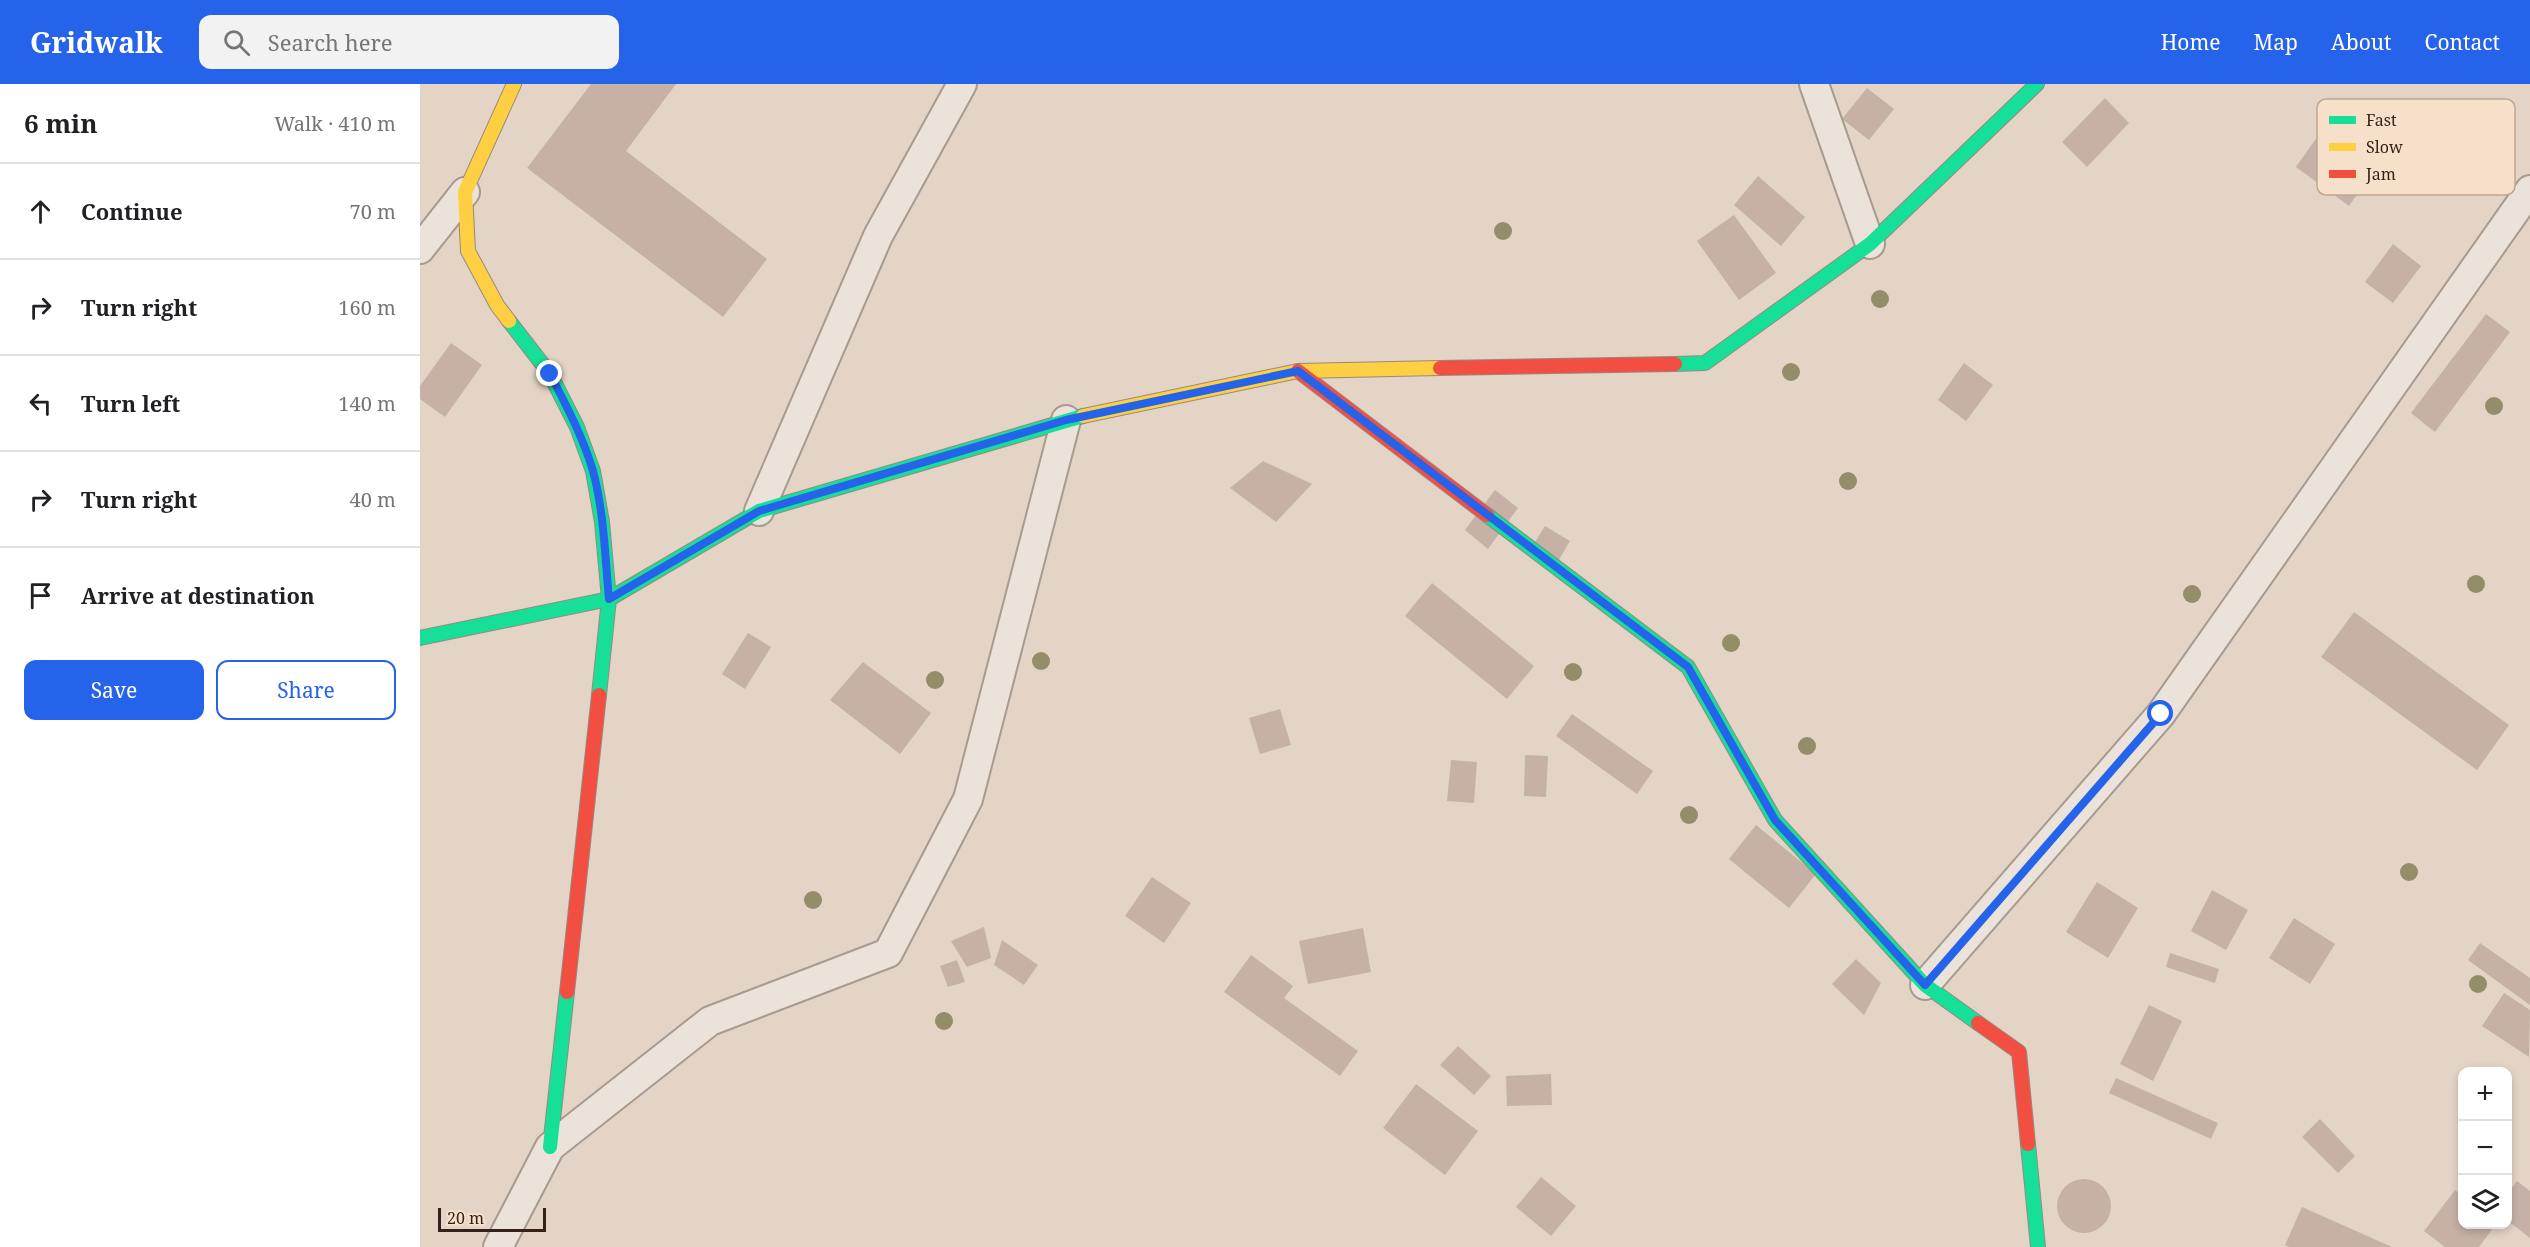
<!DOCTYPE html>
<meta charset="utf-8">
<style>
:root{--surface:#fff;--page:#f2f2f2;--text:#202124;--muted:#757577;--line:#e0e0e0;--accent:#2563eb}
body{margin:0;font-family:"Noto Serif",serif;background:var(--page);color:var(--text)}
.controls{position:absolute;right:18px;bottom:18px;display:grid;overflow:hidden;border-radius:12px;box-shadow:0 3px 9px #0003}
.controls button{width:54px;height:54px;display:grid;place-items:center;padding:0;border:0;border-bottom:2px solid var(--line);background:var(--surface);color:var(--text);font:30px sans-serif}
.scale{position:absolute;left:18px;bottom:15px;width:108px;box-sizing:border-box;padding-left:6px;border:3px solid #352119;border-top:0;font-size:16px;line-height:21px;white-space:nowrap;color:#352119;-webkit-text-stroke:4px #f7e0c9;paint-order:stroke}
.stop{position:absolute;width:18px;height:18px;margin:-14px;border:4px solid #2563eb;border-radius:50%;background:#fff}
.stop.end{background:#2563eb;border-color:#fff;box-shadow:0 2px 6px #0008}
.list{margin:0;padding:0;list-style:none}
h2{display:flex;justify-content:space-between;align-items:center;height:78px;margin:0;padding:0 24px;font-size:26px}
h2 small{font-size:20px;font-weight:400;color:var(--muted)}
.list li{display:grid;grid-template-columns:39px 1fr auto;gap:18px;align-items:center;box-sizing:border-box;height:96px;padding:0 24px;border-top:2px solid var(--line)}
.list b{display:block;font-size:22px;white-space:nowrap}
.list em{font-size:20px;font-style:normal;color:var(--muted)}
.actions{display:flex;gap:12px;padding:18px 24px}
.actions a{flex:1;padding:14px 0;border:2px solid var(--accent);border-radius:12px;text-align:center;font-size:21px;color:var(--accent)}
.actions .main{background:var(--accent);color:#fff}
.icon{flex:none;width:33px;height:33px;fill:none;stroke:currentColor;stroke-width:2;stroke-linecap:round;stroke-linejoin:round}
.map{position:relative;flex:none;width:2110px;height:1163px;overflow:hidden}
header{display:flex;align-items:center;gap:36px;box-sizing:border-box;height:84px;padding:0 30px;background:var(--accent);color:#fff}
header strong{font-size:28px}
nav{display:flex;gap:33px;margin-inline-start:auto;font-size:21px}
.search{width:420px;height:54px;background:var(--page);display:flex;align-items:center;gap:15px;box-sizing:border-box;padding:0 21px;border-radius:12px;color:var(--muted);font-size:22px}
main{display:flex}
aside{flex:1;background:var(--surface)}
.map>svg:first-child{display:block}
</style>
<header>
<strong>Gridwalk</strong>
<div class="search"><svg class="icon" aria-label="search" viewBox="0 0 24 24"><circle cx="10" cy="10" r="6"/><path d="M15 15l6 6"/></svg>Search here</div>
<nav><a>Home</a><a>Map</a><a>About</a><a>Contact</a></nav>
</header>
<main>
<aside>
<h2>6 min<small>Walk · 410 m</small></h2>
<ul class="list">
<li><svg class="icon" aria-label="ahead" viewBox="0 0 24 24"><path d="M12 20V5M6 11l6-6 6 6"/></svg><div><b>Continue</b></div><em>70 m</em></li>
<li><svg class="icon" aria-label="right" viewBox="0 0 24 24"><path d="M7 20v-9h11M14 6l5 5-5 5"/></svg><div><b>Turn right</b></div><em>160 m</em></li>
<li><svg class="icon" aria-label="left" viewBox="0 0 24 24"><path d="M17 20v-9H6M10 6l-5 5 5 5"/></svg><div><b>Turn left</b></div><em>140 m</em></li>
<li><svg class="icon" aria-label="right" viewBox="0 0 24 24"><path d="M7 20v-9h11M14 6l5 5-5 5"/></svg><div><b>Turn right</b></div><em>40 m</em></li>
<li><svg class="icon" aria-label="arrive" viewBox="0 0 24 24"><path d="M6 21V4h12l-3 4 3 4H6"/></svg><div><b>Arrive at destination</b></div></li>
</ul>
<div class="actions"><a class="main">Save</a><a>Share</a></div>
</aside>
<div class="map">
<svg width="2110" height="1163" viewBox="0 0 2110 1163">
<rect width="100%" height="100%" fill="#e3d4c6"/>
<g fill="#c7b1a7">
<polygon points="171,0 256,0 206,67 347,175 303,233 107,84"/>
<polygon points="1447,4 1474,25 1449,56 1422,35"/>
<polygon points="1685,14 1709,39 1667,83 1642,58"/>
<polygon points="1900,49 1953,87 1929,122 1876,83"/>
<polygon points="1338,92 1385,133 1361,162 1314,121"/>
<polygon points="1314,131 1356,189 1319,216 1277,157"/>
<polygon points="1973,160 2001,182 1973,219 1945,198"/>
<polygon points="2066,230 2090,248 2015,348 1991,329"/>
<polygon points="31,259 62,281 25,333 0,315 0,302"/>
<polygon points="1544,279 1573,301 1546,337 1518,316"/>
<polygon points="843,377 892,400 856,438 810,404"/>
<polygon points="1075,406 1098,424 1068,465 1045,446"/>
<polygon points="1125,442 1150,457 1137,479 1112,463"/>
<polygon points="1012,499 1114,582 1087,615 985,532"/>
<polygon points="1934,528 2089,641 2057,686 1901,573"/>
<polygon points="328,549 351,563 325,605 302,590"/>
<polygon points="443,578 511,629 480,670 410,616"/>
<polygon points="860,625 871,661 840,670 829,634"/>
<polygon points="1152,630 1233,687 1217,710 1136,652"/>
<polygon points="1105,671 1128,672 1126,713 1104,712"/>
<polygon points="1031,676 1057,678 1054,719 1027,717"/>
<polygon points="1336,741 1396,790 1369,824 1309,775"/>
<polygon points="732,793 771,819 744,859 705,832"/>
<polygon points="1677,798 1718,824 1688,874 1646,848"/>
<polygon points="1792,806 1828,826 1806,866 1771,847"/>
<polygon points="1874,834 1915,860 1890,900 1849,874"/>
<polygon points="564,843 571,874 547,883 531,857"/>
<polygon points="943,844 951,888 888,900 879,857"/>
<polygon points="582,856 618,881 604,901 574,881"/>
<polygon points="2060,859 2110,894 2110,921 2048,876"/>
<polygon points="1750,869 1799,885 1795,899 1746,883"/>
<polygon points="831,871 873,902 864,914 938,967 920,992 804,908"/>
<polygon points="1436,875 1461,899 1444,931 1412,900"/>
<polygon points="537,876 545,898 528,903 520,882"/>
<polygon points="2084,909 2110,926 2109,973 2062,942"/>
<polygon points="1729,921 1762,937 1733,997 1700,980"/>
<polygon points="1038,962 1071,992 1054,1011 1020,981"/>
<polygon points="1131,990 1132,1021 1087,1022 1086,992"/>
<polygon points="1696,994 1798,1039 1791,1055 1689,1009"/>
<polygon points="996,1000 1058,1047 1025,1091 963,1044"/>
<polygon points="1900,1035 1935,1072 1918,1089 1882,1053"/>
<polygon points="1121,1093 1156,1122 1131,1152 1096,1123"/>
<circle cx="1664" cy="1122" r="27"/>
<polygon points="2097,1097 2110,1107 2110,1154 2088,1137 2088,1109"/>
<polygon points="2035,1106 2042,1111 2042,1140 2076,1140 2059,1163 2025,1163 2004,1147"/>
<polygon points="1882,1123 1972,1163 1869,1163 1865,1161"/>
</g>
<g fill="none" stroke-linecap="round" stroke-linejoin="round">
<defs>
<g id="street">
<polyline points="1394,0 1450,160"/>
<polyline points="0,165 45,108"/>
<polyline points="339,427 458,152 542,0"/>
<polyline points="1505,901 1741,630 2110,106"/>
<polyline points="78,1163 130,1063 290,937 468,869 548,715 646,336"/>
</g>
<g id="fast">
<polyline points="89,237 130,290 157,343 173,387 182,438 189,515 179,611"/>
<polyline points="1255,280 1285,279 1450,160 1617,0"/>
<polyline points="1067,431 1268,583 1355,736 1505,901 1558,939"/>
<polyline points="0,554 189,515 339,427 663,332"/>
<polyline points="1608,1060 1618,1163"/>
<polyline points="130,1063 147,908"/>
</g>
<g id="slow">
<polyline points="89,237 77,221 48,167 45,108 94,0"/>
<polyline points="663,332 878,287 1020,284"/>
</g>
<g id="jam">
<polyline points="1020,284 1255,280"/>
<polyline points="878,287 1067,431"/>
<polyline points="147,908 179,611"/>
<polyline points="1558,939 1599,968 1608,1060"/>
</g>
</defs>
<use href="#street" stroke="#a79a90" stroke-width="32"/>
<use href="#fast" stroke="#978980" stroke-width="16"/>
<use href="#slow" stroke="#978980" stroke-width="16"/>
<use href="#jam" stroke="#978980" stroke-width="16"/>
<use href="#street" stroke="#ebe2d9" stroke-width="28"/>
<use href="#fast" stroke="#16e098" stroke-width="14"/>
<use href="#slow" stroke="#ffcf43" stroke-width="14"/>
<use href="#jam" stroke="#f24e42" stroke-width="14"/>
</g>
<g fill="#938d6a">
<circle cx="1083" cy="147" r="9"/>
<circle cx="1460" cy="215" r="9"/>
<circle cx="1371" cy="288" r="9"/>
<circle cx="2074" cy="322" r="9"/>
<circle cx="1428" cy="397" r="9"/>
<circle cx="2056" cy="500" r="9"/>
<circle cx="1772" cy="510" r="9"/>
<circle cx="1311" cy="559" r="9"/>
<circle cx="621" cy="577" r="9"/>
<circle cx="1153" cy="588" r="9"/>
<circle cx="515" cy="596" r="9"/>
<circle cx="1387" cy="662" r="9"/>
<circle cx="1269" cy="731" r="9"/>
<circle cx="1989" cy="788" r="9"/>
<circle cx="393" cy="816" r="9"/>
<circle cx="2058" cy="900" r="9"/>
<circle cx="524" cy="937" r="9"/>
</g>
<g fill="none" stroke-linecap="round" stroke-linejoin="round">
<path stroke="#2563eb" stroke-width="8" d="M130,290c16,31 33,63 43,97 11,41 12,85 16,128l150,-88 307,-91 232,-49 390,296 87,153 150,165 236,-271"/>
</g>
<rect x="1897" y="15" width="198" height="96" rx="9" fill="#f7e0c9" stroke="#bda794" stroke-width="1.5"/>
<rect x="1909" y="32" width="27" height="8" fill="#16e098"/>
<rect x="1909" y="59" width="27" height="8" fill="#ffcf43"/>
<rect x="1909" y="86" width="27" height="8" fill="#f24e42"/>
<g font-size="16" fill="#352119">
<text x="1946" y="42">Fast</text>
<text x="1946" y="69">Slow</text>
<text x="1946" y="96">Jam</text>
</g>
</svg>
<div class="controls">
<button>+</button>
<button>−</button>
<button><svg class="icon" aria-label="layers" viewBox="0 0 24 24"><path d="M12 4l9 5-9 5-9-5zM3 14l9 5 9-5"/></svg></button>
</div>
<div class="scale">20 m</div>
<div class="stop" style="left:1741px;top:630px"></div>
<div class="stop end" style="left:130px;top:290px"></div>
</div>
</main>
